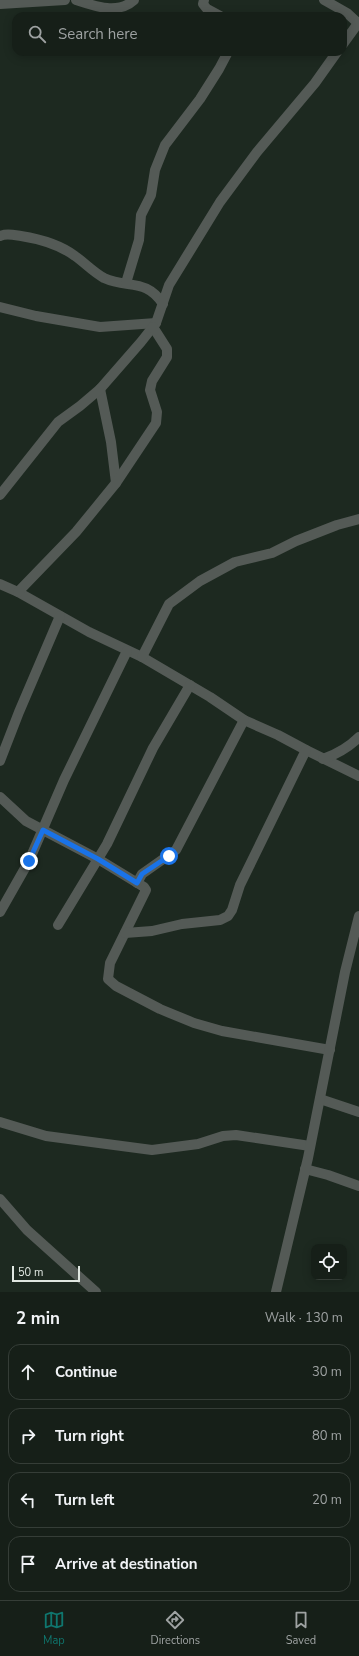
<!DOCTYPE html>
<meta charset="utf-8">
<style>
:root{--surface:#161f18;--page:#232c25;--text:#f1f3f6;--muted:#9ea2a2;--line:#353d37;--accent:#0f766e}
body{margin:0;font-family:"Nunito Sans",sans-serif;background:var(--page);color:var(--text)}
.controls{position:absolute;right:12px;bottom:12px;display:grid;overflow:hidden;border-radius:8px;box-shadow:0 2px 10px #0003}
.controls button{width:36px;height:36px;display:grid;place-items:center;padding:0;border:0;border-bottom:1px solid var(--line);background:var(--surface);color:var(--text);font:20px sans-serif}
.scale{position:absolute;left:12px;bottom:10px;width:68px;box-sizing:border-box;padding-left:4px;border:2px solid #e0e7e1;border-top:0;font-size:11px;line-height:14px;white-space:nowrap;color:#e0e7e1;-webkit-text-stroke:3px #1d2920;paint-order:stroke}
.stop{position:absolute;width:12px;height:12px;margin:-9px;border:3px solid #1a73e8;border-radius:50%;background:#fff}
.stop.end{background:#1a73e8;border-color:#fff;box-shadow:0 1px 4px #0008}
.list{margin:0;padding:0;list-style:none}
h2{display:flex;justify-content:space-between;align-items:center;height:52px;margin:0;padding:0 16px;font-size:17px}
h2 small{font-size:13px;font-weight:400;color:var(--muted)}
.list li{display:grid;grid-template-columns:26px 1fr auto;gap:12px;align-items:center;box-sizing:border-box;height:56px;margin:0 8px 8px;padding:0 8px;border:1px solid var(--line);border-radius:12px}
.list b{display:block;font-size:15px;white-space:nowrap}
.list em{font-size:13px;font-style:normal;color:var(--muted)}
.icon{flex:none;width:22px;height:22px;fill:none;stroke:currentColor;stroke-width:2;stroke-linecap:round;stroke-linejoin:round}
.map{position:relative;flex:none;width:359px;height:1292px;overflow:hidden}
.search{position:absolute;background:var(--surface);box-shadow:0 2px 10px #0003;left:12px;right:12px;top:12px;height:44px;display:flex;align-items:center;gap:10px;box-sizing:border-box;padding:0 14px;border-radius:12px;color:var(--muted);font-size:15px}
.sheet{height:308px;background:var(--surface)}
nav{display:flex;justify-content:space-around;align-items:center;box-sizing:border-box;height:56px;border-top:1px solid var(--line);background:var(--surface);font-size:11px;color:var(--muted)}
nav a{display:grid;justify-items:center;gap:2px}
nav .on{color:var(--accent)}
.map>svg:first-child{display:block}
</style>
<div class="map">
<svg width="359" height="1292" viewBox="0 0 359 1292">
<rect width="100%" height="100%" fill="#1d2920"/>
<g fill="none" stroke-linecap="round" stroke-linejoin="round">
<g stroke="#545a56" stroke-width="10">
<path d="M76,0c18,6 42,15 58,0"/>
<polyline points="204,0 203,4 207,9 220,16"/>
<polyline points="324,0 347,13 359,24"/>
<polyline points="0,4 65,0"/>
<polyline points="343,44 359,22"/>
<path d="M0,236c6,-3 14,-1 21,0 19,3 38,8 54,20 10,7 18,16 29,22 24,11 42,0 59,26"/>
<polyline points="126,283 139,240 141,215 151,195 155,170 165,145 200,99 219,69 228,52"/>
<polyline points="0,307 36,316 100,327 156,323"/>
<polyline points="100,389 111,442 116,483"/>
<polyline points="0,495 58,422 80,406 100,389 141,342 156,323 169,285 220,202 257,152 315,83 337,52"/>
<polyline points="0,584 18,592 89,632 142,657 210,697 244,720 278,735 306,750 359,776"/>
<polyline points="18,592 76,532 116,483 156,423 157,412 150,390 152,381 167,357 167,349 153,327"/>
<polyline points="142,657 169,604 200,581 235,562 272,553 296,541 337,525 359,519"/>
<path d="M323,759c14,-5 26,-12 36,-22"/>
<polyline points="0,761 19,712 60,616"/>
<polyline points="0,797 26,821 98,859 144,887 146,890 110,963 108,979 116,986 160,1009 194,1023 222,1031 330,1050"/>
<polyline points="137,883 142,874 176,850 244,720"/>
<polyline points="0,912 29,861 64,780 127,651"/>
<polyline points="58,925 107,844 153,748 190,685"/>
<polyline points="125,933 152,931 182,924 220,920 228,916 232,910 240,885 306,750"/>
<polyline points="320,1099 359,1112"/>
<polyline points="0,1122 46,1136 152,1150 198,1144 223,1136 236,1135 310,1146"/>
<polyline points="305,1169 328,1175 359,1186"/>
<polyline points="0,1199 27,1230 96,1292"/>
<polyline points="276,1292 308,1158 345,972 359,916"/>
</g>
</g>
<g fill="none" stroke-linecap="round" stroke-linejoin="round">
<polyline stroke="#1a73e8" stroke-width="5" points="29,861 43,830 98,859 137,883 142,874 169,856"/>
</g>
</svg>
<div class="controls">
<button><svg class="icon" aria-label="locate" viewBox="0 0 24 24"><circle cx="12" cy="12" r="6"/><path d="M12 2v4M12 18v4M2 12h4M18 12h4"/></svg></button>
</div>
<div class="scale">50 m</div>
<div class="stop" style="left:169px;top:856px"></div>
<div class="stop end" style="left:29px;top:861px"></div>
<div class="search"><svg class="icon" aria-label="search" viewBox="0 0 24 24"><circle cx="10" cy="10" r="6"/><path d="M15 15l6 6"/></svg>Search here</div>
</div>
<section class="sheet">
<h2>2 min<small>Walk · 130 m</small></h2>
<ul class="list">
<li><svg class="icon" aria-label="ahead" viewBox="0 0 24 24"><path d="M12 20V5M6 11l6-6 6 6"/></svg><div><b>Continue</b></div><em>30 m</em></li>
<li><svg class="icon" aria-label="right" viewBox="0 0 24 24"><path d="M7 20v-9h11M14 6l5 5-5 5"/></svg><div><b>Turn right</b></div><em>80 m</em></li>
<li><svg class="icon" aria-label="left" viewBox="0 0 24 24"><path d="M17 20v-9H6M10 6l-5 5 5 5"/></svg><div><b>Turn left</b></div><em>20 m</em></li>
<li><svg class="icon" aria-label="arrive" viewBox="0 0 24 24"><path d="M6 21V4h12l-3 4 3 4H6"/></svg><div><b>Arrive at destination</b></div></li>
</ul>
</section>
<nav>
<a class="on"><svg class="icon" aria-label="map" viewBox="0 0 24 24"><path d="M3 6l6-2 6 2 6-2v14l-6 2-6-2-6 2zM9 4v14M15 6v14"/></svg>Map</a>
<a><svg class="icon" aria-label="directions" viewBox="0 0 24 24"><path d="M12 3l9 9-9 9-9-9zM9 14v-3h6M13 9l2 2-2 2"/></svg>Directions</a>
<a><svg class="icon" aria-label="saved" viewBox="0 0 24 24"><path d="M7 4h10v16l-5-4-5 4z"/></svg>Saved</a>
</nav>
